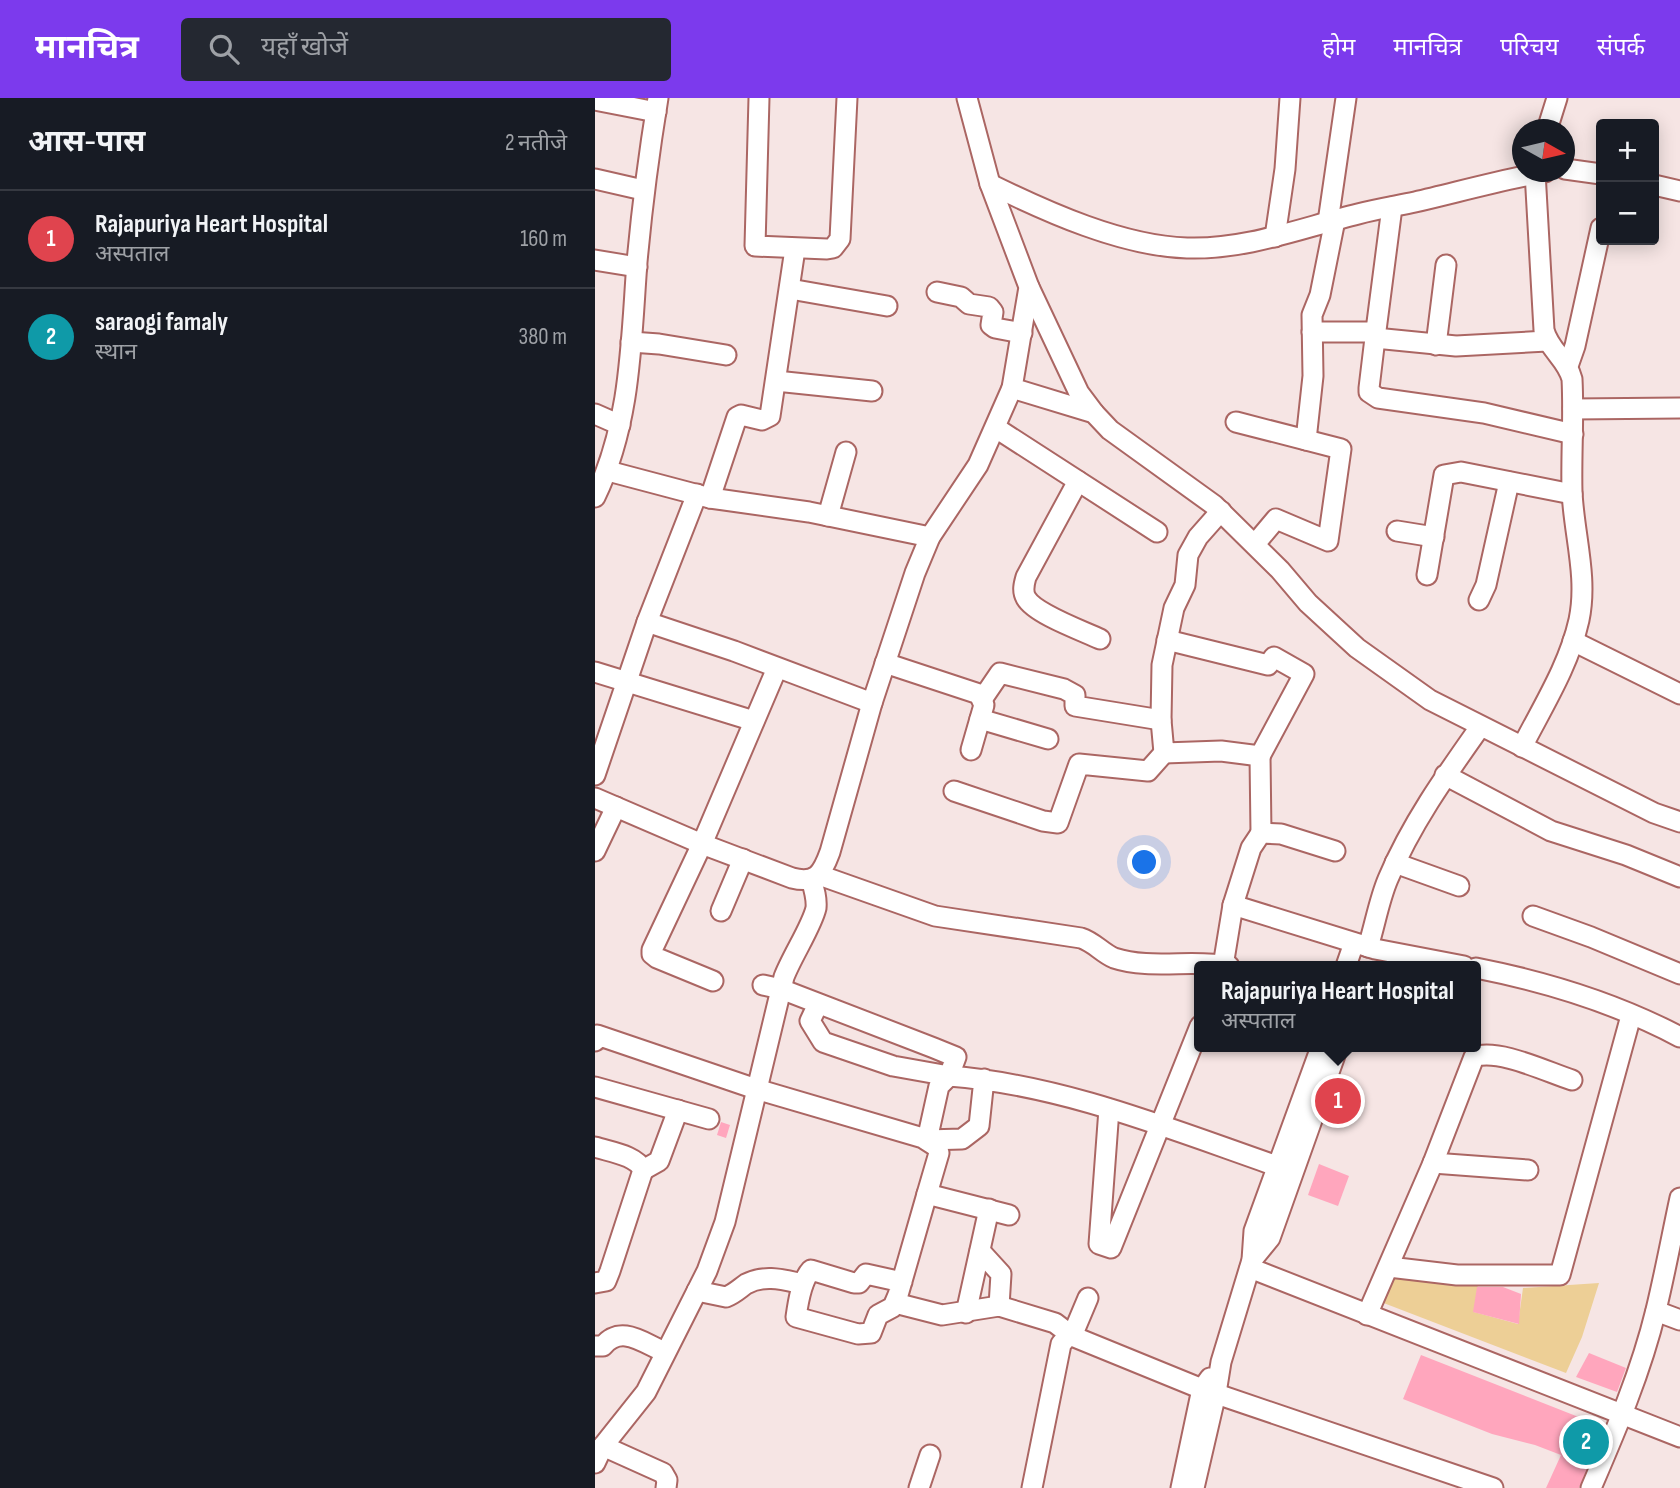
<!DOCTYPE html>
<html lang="hi">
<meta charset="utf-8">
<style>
:root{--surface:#171b24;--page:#242831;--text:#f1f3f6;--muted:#9ea1a6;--line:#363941;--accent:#7c3aed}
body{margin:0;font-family:"Sofia Sans Condensed","Noto Sans Devanagari",sans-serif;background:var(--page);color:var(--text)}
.controls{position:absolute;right:21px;top:21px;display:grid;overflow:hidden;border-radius:7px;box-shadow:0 4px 18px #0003}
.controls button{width:63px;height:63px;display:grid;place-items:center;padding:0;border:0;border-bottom:2px solid var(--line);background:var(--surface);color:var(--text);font:35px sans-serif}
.compass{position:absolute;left:917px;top:21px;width:63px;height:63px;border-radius:50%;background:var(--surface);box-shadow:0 4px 18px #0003;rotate:98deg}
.you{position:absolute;left:550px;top:765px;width:24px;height:24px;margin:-18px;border:5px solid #fff;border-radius:50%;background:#1a73e8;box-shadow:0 0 0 10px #1a73e833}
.badge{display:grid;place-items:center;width:46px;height:46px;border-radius:50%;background:var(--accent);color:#fff;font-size:23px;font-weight:700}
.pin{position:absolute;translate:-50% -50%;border:4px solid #fff;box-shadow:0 2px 7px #0006}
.popup{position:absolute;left:599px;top:863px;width:287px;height:91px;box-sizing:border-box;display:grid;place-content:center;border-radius:7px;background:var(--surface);filter:drop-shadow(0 2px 5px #0005);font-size:23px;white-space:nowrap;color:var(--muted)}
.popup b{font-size:26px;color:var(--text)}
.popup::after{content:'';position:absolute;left:50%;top:100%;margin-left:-14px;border:14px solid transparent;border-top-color:var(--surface)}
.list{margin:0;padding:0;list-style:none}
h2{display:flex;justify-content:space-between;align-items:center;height:91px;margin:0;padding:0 28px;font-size:30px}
h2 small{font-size:23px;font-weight:400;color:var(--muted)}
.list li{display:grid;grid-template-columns:46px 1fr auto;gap:21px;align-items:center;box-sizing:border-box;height:98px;padding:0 28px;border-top:2px solid var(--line)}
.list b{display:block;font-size:26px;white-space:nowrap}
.list p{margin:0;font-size:23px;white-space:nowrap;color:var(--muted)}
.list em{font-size:23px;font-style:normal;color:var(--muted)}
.icon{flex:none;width:38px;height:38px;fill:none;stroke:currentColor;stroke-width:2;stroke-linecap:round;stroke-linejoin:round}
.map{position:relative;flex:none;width:1085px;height:1390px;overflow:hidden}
header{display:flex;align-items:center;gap:42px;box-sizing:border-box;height:98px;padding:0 35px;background:var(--accent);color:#fff}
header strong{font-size:33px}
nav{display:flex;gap:38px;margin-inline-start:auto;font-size:24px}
.search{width:490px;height:63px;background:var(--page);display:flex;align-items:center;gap:18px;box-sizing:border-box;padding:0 24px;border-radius:7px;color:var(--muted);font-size:26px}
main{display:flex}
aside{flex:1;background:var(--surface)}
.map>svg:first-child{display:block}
</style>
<header>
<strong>मानचित्र</strong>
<div class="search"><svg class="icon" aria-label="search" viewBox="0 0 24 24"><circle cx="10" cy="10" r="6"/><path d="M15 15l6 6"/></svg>यहाँ खोजें</div>
<nav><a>होम</a><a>मानचित्र</a><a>परिचय</a><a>संपर्क</a></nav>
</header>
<main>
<aside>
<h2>आस-पास<small>2 नतीजे</small></h2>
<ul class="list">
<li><span class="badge" style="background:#e0444e">1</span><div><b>Rajapuriya Heart Hospital</b><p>अस्पताल</p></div><em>160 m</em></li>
<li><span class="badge" style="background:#0f9aa8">2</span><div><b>saraogi famaly</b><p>स्थान</p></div><em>380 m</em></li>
</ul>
</aside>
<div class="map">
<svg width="1085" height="1390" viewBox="0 0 1085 1390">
<rect width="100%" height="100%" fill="#f6e5e4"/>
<polygon fill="#edcf96" points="796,1179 883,1186 879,1214 923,1226 928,1190 1004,1185 987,1239 971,1275 786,1204"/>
<g fill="#ffa6bd">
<polygon points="739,997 752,1000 746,1025 730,1021"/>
<polygon points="126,1024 135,1027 131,1040 122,1037"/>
<polygon points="724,1066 754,1078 743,1108 713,1097"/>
<polygon points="882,1189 908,1189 926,1196 924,1226 878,1214"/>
<polygon points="994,1255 1031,1270 1022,1294 981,1279"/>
<polygon points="826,1257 1009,1329 984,1390 951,1390 966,1357 940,1347 897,1336 808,1301"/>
</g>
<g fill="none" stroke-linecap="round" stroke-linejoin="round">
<defs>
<g id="minor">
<polyline points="164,0 160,148 232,151 238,150 245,141 252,0"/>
<polyline points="372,0 395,86 434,189 417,290 499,315 515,332 619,407 685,472 713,505 762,550 835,602 1059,715 1085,724"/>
<polyline points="0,2 61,14"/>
<polyline points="952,32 962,0"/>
<polyline points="970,71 1006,76"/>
<polyline points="0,81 48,92"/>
<path d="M395,86c57,28 132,62 197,64 59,2 114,-20 171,-34 19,-5 38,-8 57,-12 43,-10 86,-22 130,-30"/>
<polyline points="1059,87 1085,93"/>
<polyline points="797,109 780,240 861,248 952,243"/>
<polyline points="733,124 751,0"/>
<polyline points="680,139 690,71 695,0"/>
<polyline points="0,162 42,169"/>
<polyline points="434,189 484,295 499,315"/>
<polyline points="195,191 292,208"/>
<polyline points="342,194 366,199 374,206 394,209 398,214 396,227 400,230 427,235"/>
<polyline points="717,234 781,234"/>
<polyline points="780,240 774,290 774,294 783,300 889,315 978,336"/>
<polyline points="36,244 64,246 131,257"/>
<polyline points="841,247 851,167"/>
<polyline points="973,268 980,248 1006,130"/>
<polyline points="181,283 277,293"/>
<polyline points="978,311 1085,310"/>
<polyline points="0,316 25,327"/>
<polyline points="641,324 746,351 733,443 681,421 660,446"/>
<polyline points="401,330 562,434"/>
<polyline points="711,342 718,278 717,217 725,197 740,122"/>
<polyline points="13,373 115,400 214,414 335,439"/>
<path d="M483,383l-52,96c-2,7 -4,14 0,21 9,16 57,33 74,41"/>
<path d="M0,399c36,-74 36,-155 42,-235 5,-55 12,-109 21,-164"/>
<polyline points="115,400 142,319 146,317 167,322 175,318 200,151"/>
<polyline points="626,413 603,439 593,457 590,487 579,510 567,567 566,622 569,655 626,653 665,658 666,735"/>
<polyline points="233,418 251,354"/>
<polyline points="802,433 839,439"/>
<polyline points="832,477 849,377 866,374 977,396"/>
<polyline points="884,502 891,487 914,384"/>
<polyline points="52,524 139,553 277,605"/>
<polyline points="572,542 673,567 679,559 709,576 665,658"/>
<polyline points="978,543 1085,596"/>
<polyline points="290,565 384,596 389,607 376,652"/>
<polyline points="0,574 159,623"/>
<polyline points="388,600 405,575 469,591 480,597 480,608 566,622"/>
<polyline points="385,621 453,641"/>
<path d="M927,649c21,-41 47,-82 57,-127 9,-43 -5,-85 -7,-128 -1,-38 2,-75 0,-113 -5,-20 -23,-29 -28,-49l-9,-158"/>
<polyline points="0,677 52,524 102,396"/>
<polyline points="850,677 956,733 1031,757 1085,779"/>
<polyline points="359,693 448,723 463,725 484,666 553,673 569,655"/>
<path d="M0,700l107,46 90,34c24,6 30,-4 38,-26l42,-149 43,-130 15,-36 48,-72 34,-77"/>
<polyline points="0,753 21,709"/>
<polyline points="800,765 864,788"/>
<path d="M224,777l116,41 146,22c13,4 21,15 33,20 36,12 78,1 115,8"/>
<polyline points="638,807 656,750 666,735 686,736 740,753"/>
<polyline points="126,813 148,761"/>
<polyline points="938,818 996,839 1085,876"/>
<path d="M773,849c7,-22 11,-47 20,-68 23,-55 58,-104 92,-152"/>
<polyline points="628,868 638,807 780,851 869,868"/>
<polyline points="751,868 759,845"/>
<path d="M881,870c71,14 140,35 204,69"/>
<polyline points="118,883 62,860 57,856 57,852 107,746 182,570"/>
<polyline points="168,887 186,891 339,950 361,959 354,978 298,968 228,944 215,923 223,906"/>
<polyline points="0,943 2,937 161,991 328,1040 342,1049 344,1055 332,1096 414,1117"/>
<path d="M389,981l-5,47 -17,13 -35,1 12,-54 10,-10c114,9 221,53 328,90"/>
<polyline points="0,989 114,1021"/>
<polyline points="514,1011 504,1146 516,1150 605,928"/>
<path d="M0,1049c15,5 41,8 48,23l-33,101 -4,10 -11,2"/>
<polyline points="838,1065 933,1072"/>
<polyline points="48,1072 64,1063 83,1012"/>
<polyline points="385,1153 406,1176 404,1208"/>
<polyline points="657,1162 675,1140 743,949"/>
<polyline points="794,1169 862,1177 965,1177 1034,925"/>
<polyline points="655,1170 1085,1339"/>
<path d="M307,1184l-36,-8 -7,9h-5l-43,-13c-10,11 -13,33 -15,47l62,17 13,-1 7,-18 15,-8 5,-12 29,-101"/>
<path d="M102,1193l29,6c8,-3 13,-8 20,-13 19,-10 38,-4 57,0"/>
<polyline points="300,1205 347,1217 404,1208 460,1225 477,1238 607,1291 898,1390"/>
<polyline points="1061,1213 1085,1222"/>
<polyline points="371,1215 394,1111"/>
<path d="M772,1217l66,-152 41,-106c24,-9 73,15 98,23"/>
<path d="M0,1248h8c18,-22 40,-3 62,6"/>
<polyline points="8,1348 68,1375 72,1382 71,1390"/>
<path d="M0,1365l8,-17 43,-54 61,-121 18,-49 59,-245c8,-21 28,-51 32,-69 1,-10 -2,-19 -5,-29"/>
<polyline points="324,1390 335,1357"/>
<polyline points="437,1390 466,1246 472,1239 477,1238 493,1200"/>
<polyline points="586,1390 607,1291 615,1280"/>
<polyline points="599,1390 621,1295 626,1264 657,1162 659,1133 726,949"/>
<path d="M996,1390c25,-58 50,-116 65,-178 9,-37 16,-75 24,-112"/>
</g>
</defs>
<use href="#minor" stroke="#ab6663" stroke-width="23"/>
<use href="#minor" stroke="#fff" stroke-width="19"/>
</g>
</svg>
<div class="controls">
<button>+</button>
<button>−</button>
</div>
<svg class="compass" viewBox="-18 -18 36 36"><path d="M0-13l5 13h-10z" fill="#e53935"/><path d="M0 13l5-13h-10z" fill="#9ea1a6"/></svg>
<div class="you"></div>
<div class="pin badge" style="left:743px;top:1003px;background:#e0444e">1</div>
<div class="popup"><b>Rajapuriya Heart Hospital</b>अस्पताल</div>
<div class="pin badge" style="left:991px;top:1344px;background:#0f9aa8">2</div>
</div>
</main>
